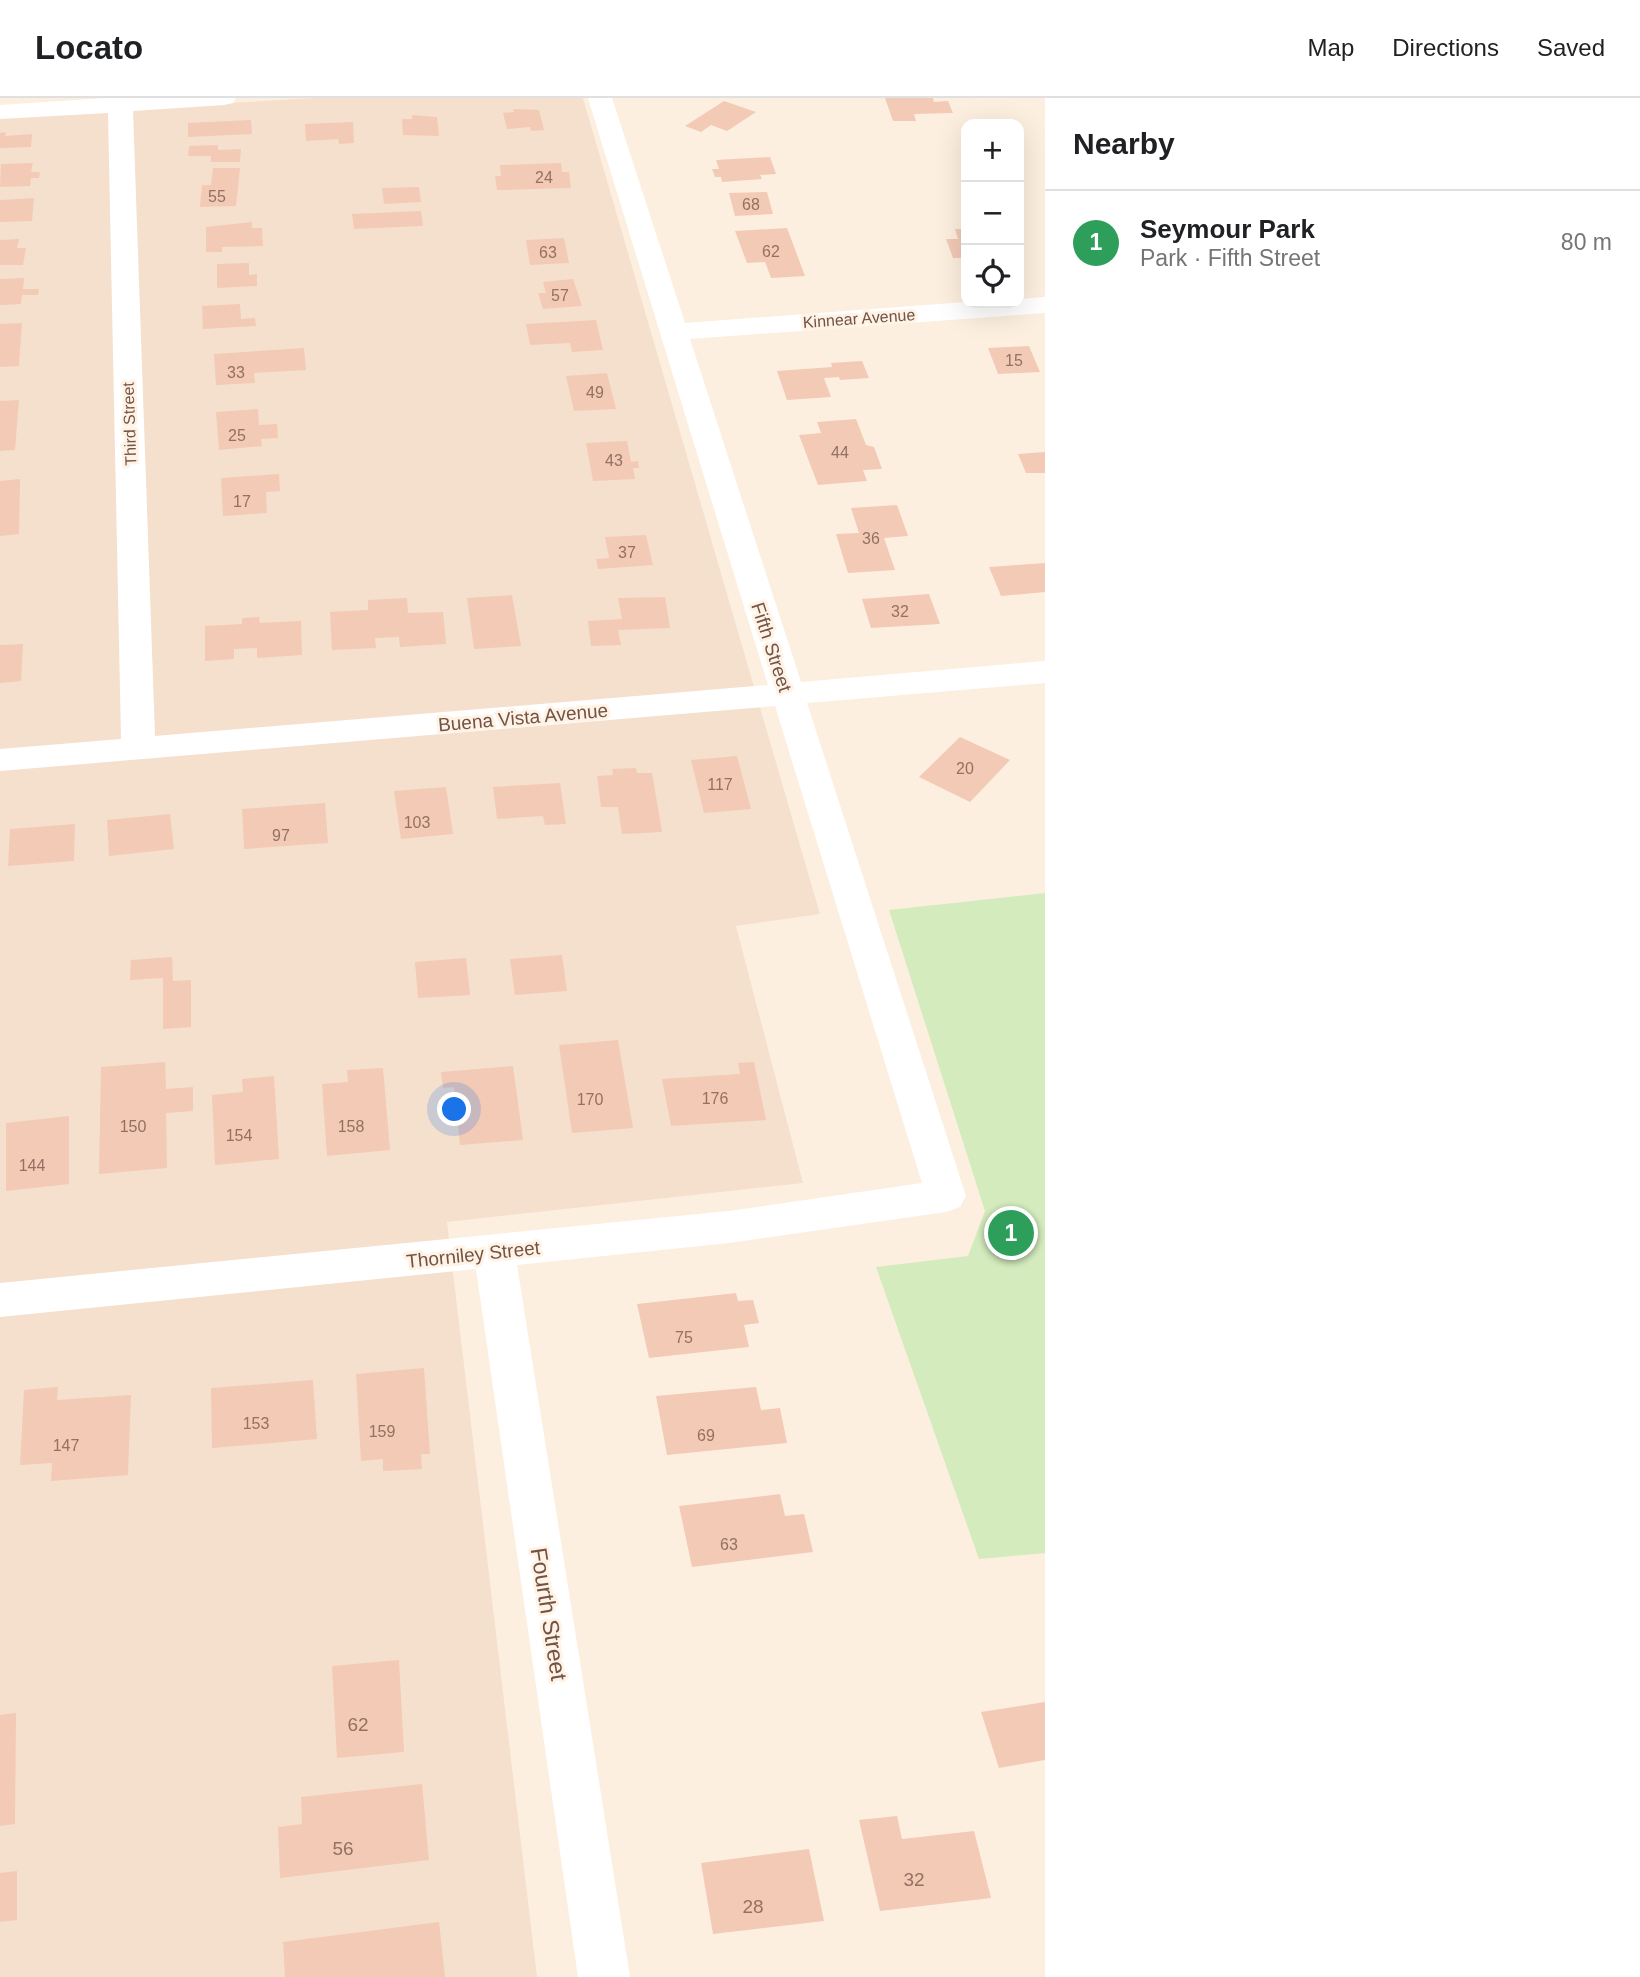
<!DOCTYPE html>
<meta charset="utf-8">
<style>
:root{--surface:#fff;--page:#f6f6f6;--text:#202124;--muted:#757577;--line:#e0e0e0;--accent:#0b8043}
body{margin:0;font-family:Helvetica,sans-serif;background:var(--page);color:var(--text)}
.controls{position:absolute;right:21px;top:21px;display:grid;overflow:hidden;border-radius:14px;box-shadow:0 7px 28px #0002}
.controls button{width:63px;height:63px;display:grid;place-items:center;padding:0;border:0;border-bottom:2px solid var(--line);background:var(--surface);color:var(--text);font:35px sans-serif}
.you{position:absolute;left:455px;top:1012px;width:24px;height:24px;margin:-18px;border:5px solid #fff;border-radius:50%;background:#1a73e8;box-shadow:0 0 0 10px #1a73e833}
.badge{display:grid;place-items:center;width:46px;height:46px;border-radius:50%;background:var(--accent);color:#fff;font-size:23px;font-weight:700}
.pin{position:absolute;translate:-50% -50%;border:4px solid #fff;box-shadow:0 2px 7px #0006}
.list{margin:0;padding:0;list-style:none}
h2{display:flex;justify-content:space-between;align-items:center;height:91px;margin:0;padding:0 28px;font-size:30px}
h2 small{font-size:23px;font-weight:400;color:var(--muted)}
.list li{display:grid;grid-template-columns:46px 1fr auto;gap:21px;align-items:center;box-sizing:border-box;height:105px;padding:0 28px;border-top:2px solid var(--line)}
.list b{display:block;font-size:26px;white-space:nowrap}
.list p{margin:0;font-size:23px;white-space:nowrap;color:var(--muted)}
.list em{font-size:23px;font-style:normal;color:var(--muted)}
.icon{flex:none;width:38px;height:38px;fill:none;stroke:currentColor;stroke-width:2;stroke-linecap:round;stroke-linejoin:round}
.map{position:relative;flex:none;width:1045px;height:1879px;overflow:hidden}
header{display:flex;align-items:center;gap:42px;box-sizing:border-box;height:98px;padding:0 35px;background:var(--surface);border-bottom:2px solid var(--line)}
header strong{font-size:33px}
nav{display:flex;gap:38px;margin-inline-start:auto;font-size:24px}
main{display:flex}
aside{flex:1;background:var(--surface)}
.map>svg:first-child{display:block}
</style>
<header>
<strong>Locato</strong>
<nav><a>Map</a><a>Directions</a><a>Saved</a></nav>
</header>
<main>
<div class="map">
<svg width="1045" height="1879" viewBox="0 0 1045 1879">
<rect width="100%" height="100%" fill="#fdefdf"/>
<polygon fill="#f5e0cd" points="313,0 583,0 820,816 736,828 803,1085 447,1124 537,1879 0,1879 0,19"/>
<polygon fill="#d3ebbd" points="1045,795 1045,1455 979,1461 876,1169 968,1158 985,1113 889,812"/>
<g fill="#f3cab6">
<polygon points="885,0 933,0 934,4 948,3 953,15 914,16 916,23 893,23"/>
<polygon points="724,3 756,14 727,33 711,27 701,34 685,28"/>
<polygon points="513,11 539,12 544,32 531,33 530,29 507,31 503,15 514,14"/>
<polygon points="412,17 437,19 439,38 403,37 402,21 412,21"/>
<polygon points="251,22 252,36 188,39 188,25"/>
<polygon points="353,24 354,45 339,46 338,41 306,43 305,26"/>
<polygon points="6,34 5,38 32,36 31,49 0,50 0,35"/>
<polygon points="218,47 218,52 241,51 240,64 211,64 211,58 188,58 189,48"/>
<polygon points="770,59 776,76 760,77 762,81 722,84 721,79 715,79 712,71 719,71 716,62"/>
<polygon points="33,65 31,74 40,74 39,80 31,80 30,88 0,89 1,66"/>
<polygon points="561,65 562,74 569,74 571,90 497,92 495,78 501,78 500,67"/>
<polygon points="213,70 240,70 236,108 200,109 202,87 211,87"/>
<polygon points="419,89 421,104 384,106 382,90"/>
<polygon points="767,94 773,116 735,118 729,95"/>
<polygon points="34,100 32,123 0,124 0,102"/>
<polygon points="421,113 423,128 354,131 352,116"/>
<polygon points="252,124 252,130 262,130 263,148 222,149 222,154 206,154 206,129"/>
<polygon points="787,130 805,178 771,180 765,164 747,165 735,133"/>
<polygon points="955,131 966,131 966,170 962,160 953,160 946,141 958,141"/>
<polygon points="564,140 569,165 530,167 526,142"/>
<polygon points="19,141 17,150 26,150 23,167 0,167 0,142"/>
<polygon points="249,165 249,177 257,176 257,188 217,190 217,166"/>
<polygon points="24,180 23,191 39,191 38,197 22,197 21,206 0,207 0,181"/>
<polygon points="573,181 582,208 543,211 538,195 546,195 543,184"/>
<polygon points="240,206 241,221 255,220 256,228 203,231 202,208"/>
<polygon points="596,222 603,252 572,254 570,245 530,247 526,226"/>
<polygon points="22,225 19,268 0,269 0,226"/>
<polygon points="1029,248 1040,274 998,276 988,250"/>
<polygon points="304,250 306,272 254,275 255,285 216,287 214,256"/>
<polygon points="862,263 869,280 840,282 839,279 824,280 831,299 787,302 777,273 832,269 831,265"/>
<polygon points="607,275 616,311 574,313 566,278"/>
<polygon points="19,302 15,352 0,353 0,303"/>
<polygon points="258,311 259,327 277,326 278,340 261,341 262,348 219,352 216,314"/>
<polygon points="856,321 866,347 874,349 882,371 863,372 867,383 818,387 799,337 821,335 817,324"/>
<polygon points="627,343 631,364 638,363 639,370 633,370 635,381 593,383 586,345"/>
<polygon points="1045,354 1045,375 1026,375 1018,356"/>
<polygon points="279,376 280,393 266,394 267,415 223,418 221,380"/>
<polygon points="20,381 19,436 0,438 0,383"/>
<polygon points="897,407 908,438 884,440 895,472 848,475 836,436 859,435 851,410"/>
<polygon points="646,437 653,467 598,471 596,461 609,460 605,439"/>
<polygon points="1045,465 1045,494 1001,498 989,469"/>
<polygon points="929,496 940,526 871,530 862,501"/>
<polygon points="512,497 521,548 474,551 467,500"/>
<polygon points="665,499 670,530 618,532 621,547 591,548 588,523 622,521 618,500"/>
<polygon points="407,500 408,515 443,514 446,546 400,549 399,539 375,540 376,550 332,552 330,514 368,512 368,502"/>
<polygon points="259,519 260,525 301,523 302,557 257,560 257,550 234,551 234,561 205,563 205,528 242,526 242,520"/>
<polygon points="23,546 21,583 0,585 0,547"/>
<polygon points="960,639 1010,662 970,704 919,679"/>
<polygon points="737,658 751,711 704,715 691,662"/>
<polygon points="636,670 637,675 652,675 662,734 622,736 618,709 601,709 597,678 613,677 612,671"/>
<polygon points="560,685 566,726 545,727 543,718 497,721 493,689"/>
<polygon points="446,689 453,736 401,741 394,693"/>
<polygon points="325,705 328,745 244,751 242,711"/>
<polygon points="170,716 174,751 109,758 107,722"/>
<polygon points="75,726 74,763 8,768 10,731"/>
<polygon points="562,857 567,893 515,897 510,861"/>
<polygon points="172,859 173,883 191,882 191,929 163,931 163,880 130,882 131,862"/>
<polygon points="466,860 470,897 418,900 415,864"/>
<polygon points="618,942 633,1030 572,1035 559,947"/>
<polygon points="165,964 166,991 193,989 193,1013 166,1015 167,1070 99,1076 101,969"/>
<polygon points="754,964 766,1022 671,1028 662,981 740,976 738,965"/>
<polygon points="513,968 523,1042 460,1047 454,989 443,990 441,974"/>
<polygon points="383,970 390,1052 327,1058 322,986 348,984 347,972"/>
<polygon points="274,978 279,1061 215,1067 212,997 243,994 242,981"/>
<polygon points="69,1018 69,1086 6,1093 6,1025"/>
<polygon points="736,1195 738,1203 753,1202 759,1225 744,1227 749,1249 649,1260 637,1206"/>
<polygon points="424,1270 430,1356 421,1356 422,1371 383,1373 383,1361 361,1363 356,1276"/>
<polygon points="313,1282 317,1341 212,1350 211,1290"/>
<polygon points="58,1289 57,1302 131,1297 128,1377 51,1383 52,1365 20,1367 24,1292"/>
<polygon points="756,1289 761,1312 780,1310 787,1345 667,1357 656,1298"/>
<polygon points="780,1396 785,1418 804,1416 813,1454 692,1469 679,1408"/>
<polygon points="399,1562 404,1654 337,1660 332,1568"/>
<polygon points="1045,1604 1045,1662 999,1670 981,1614"/>
<polygon points="16,1615 15,1726 0,1728 0,1617"/>
<polygon points="422,1686 429,1762 280,1780 278,1729 302,1726 301,1699"/>
<polygon points="897,1718 902,1741 974,1733 991,1800 880,1813 859,1722"/>
<polygon points="809,1751 824,1823 713,1836 701,1765"/>
<polygon points="17,1773 17,1822 0,1824 0,1775"/>
<polygon points="439,1824 445,1879 285,1879 283,1844"/>
</g>
<g fill="none" stroke-linecap="round" stroke-linejoin="round">
<polygon fill="#fff" fill-rule="evenodd" points="105,0 236,0 233,5 224,7 133,13 155,638 768,587 588,0 612,0 685,225 966,204 1019,205 1019,201 1045,199 1045,215 690,241 801,584 1045,563 1045,585 807,605 966,1098 960,1109 946,1114 729,1145 517,1167 630,1879 578,1879 476,1171 0,1219 0,1185 729,1113 922,1085 775,608 0,673 0,651 121,641 108,15 0,21 0,7"/>
</g>
<g text-anchor="middle" stroke-width="6" stroke-linejoin="round" paint-order="stroke">
<g font-size="16" fill="#947162">
<text x="544" y="85">24</text>
<text x="217" y="104">55</text>
<text x="751" y="112">68</text>
<text x="771" y="159">62</text>
<text x="548" y="160">63</text>
<text x="560" y="203">57</text>
<text x="1014" y="268">15</text>
<text x="236" y="280">33</text>
<text x="595" y="300">49</text>
<text x="237" y="343">25</text>
<text x="840" y="360">44</text>
<text x="614" y="368">43</text>
<text x="242" y="409">17</text>
<text x="871" y="446">36</text>
<text x="627" y="460">37</text>
<text x="900" y="519">32</text>
<text x="965" y="676">20</text>
<text x="720" y="692">117</text>
<text x="417" y="730">103</text>
<text x="281" y="743">97</text>
<text x="715" y="1006">176</text>
<text x="590" y="1007">170</text>
<text x="133" y="1034">150</text>
<text x="351" y="1034">158</text>
<text x="239" y="1043">154</text>
<text x="32" y="1073">144</text>
<text x="684" y="1245">75</text>
<text x="256" y="1331">153</text>
<text x="382" y="1339">159</text>
<text x="706" y="1343">69</text>
<text x="66" y="1353">147</text>
<text x="729" y="1452">63</text>
</g>
<g font-size="16" fill="#745346" stroke="#fff3e6">
<text transform="translate(859 220) rotate(-4)" y="6">Kinnear Avenue</text>
<text transform="translate(129 326) rotate(-92)" y="6">Third Street</text>
</g>
<g font-size="19" fill="#745346" stroke="#fff3e6">
<text transform="translate(772 549) rotate(72)" y="7">Fifth Street</text>
<text transform="translate(523 619) rotate(-5)" y="7">Buena Vista Avenue</text>
<text transform="translate(473 1156) rotate(-6)" y="7">Thorniley Street</text>
</g>
<g font-size="19" fill="#947162">
<text x="358" y="1633">62</text>
<text x="343" y="1757">56</text>
<text x="914" y="1788">32</text>
<text x="753" y="1815">28</text>
</g>
<g font-size="23" fill="#745346" stroke="#fff3e6">
<text transform="translate(549 1516) rotate(81)" y="8">Fourth Street</text>
</g>
</g>
</svg>
<div class="controls">
<button>+</button>
<button>−</button>
<button><svg class="icon" aria-label="locate" viewBox="0 0 24 24"><circle cx="12" cy="12" r="6"/><path d="M12 2v4M12 18v4M2 12h4M18 12h4"/></svg></button>
</div>
<div class="you"></div>
<div class="pin badge" style="left:1011px;top:1135px;background:#2e9e5b">1</div>
</div>
<aside>
<h2>Nearby<small></small></h2>
<ul class="list">
<li><span class="badge" style="background:#2e9e5b">1</span><div><b>Seymour Park</b><p>Park · Fifth Street</p></div><em>80 m</em></li>
</ul>
</aside>
</main>
